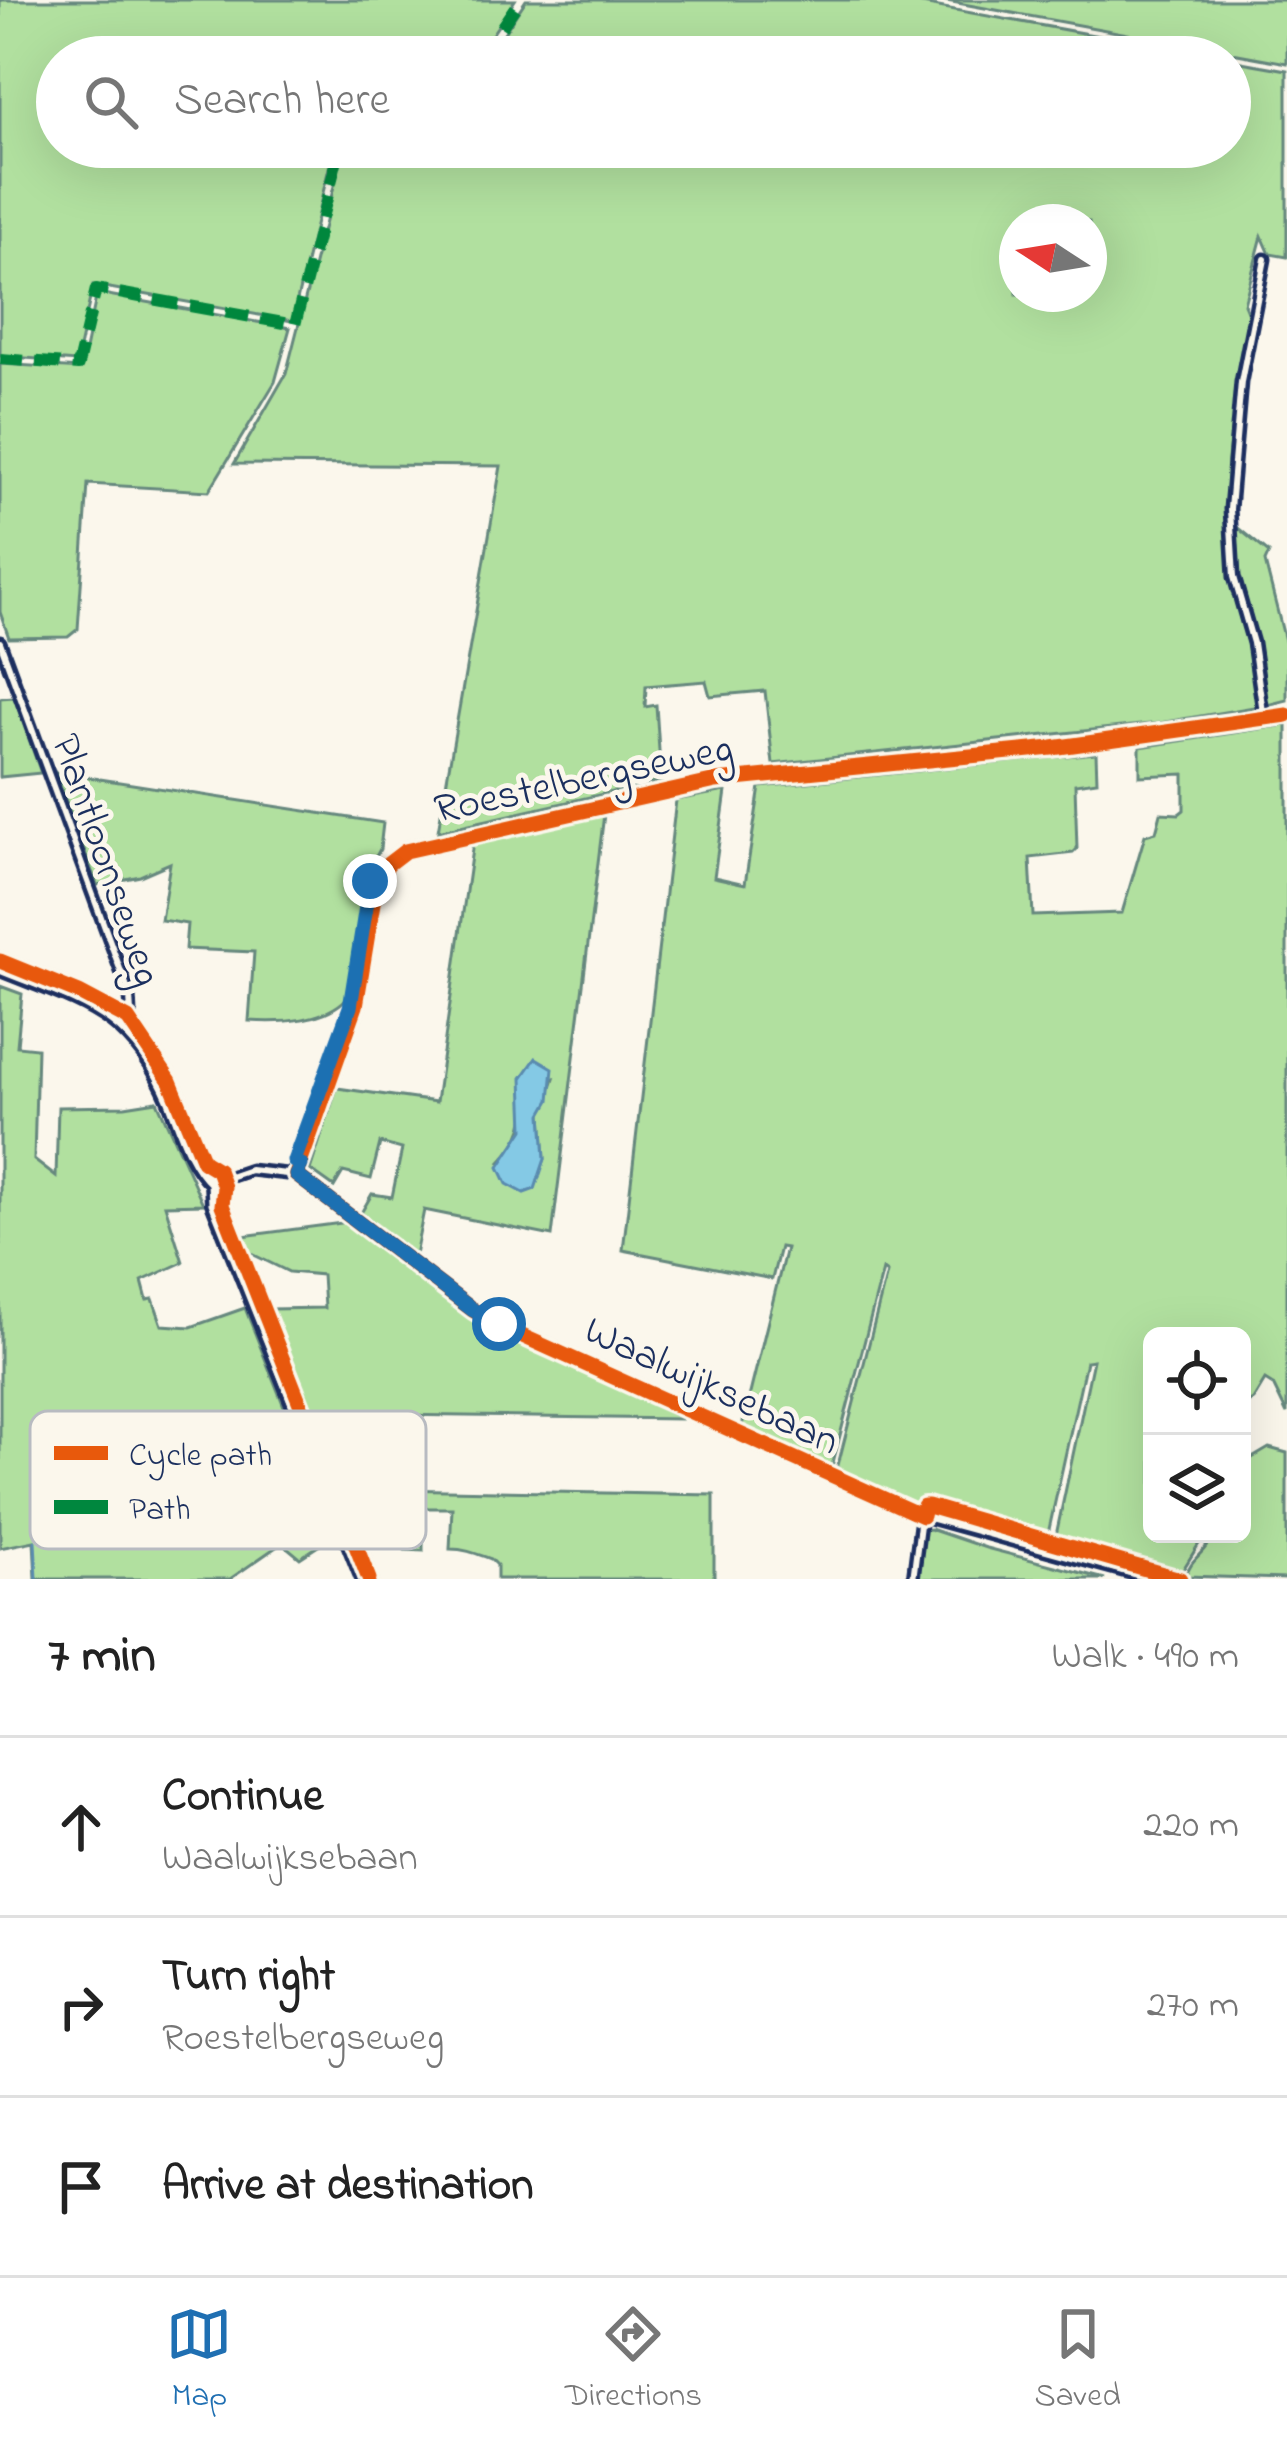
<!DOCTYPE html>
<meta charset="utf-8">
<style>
:root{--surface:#fff;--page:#f6f6f6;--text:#222;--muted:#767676;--line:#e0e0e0;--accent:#1f6fb2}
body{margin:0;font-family:"Indie Flower",sans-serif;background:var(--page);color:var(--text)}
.controls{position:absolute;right:36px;bottom:36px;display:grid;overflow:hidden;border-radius:18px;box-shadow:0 12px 48px #0002}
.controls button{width:108px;height:108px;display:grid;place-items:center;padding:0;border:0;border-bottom:3px solid var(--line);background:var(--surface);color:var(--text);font:60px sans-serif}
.compass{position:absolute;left:999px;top:204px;width:108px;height:108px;border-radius:50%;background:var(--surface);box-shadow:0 12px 48px #0002;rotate:282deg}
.stop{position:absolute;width:36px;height:36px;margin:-27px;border:9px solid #1f6fb2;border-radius:50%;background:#fff}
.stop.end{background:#1f6fb2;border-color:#fff;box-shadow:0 3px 12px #0008}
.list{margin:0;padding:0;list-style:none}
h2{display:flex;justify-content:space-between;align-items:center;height:156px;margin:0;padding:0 48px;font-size:51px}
h2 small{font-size:39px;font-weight:400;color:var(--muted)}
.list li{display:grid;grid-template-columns:78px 1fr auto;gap:36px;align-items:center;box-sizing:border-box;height:180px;padding:0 48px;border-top:3px solid var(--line)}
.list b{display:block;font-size:45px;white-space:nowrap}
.list p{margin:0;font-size:39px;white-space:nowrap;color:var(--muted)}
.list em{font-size:39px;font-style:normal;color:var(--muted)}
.icon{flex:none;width:66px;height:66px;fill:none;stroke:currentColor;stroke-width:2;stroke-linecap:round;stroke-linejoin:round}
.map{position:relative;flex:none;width:1287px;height:1579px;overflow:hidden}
.search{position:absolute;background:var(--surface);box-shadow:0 12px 48px #0002;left:36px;right:36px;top:36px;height:132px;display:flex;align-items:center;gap:30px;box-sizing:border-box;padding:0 42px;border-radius:66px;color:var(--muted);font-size:45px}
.sheet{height:696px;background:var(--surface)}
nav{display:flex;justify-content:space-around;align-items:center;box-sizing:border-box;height:168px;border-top:3px solid var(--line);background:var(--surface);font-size:33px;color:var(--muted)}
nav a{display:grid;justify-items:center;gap:6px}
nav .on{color:var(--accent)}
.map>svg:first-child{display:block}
</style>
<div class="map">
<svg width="1287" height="1579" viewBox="0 0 1287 1579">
<rect width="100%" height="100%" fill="#fbf7ec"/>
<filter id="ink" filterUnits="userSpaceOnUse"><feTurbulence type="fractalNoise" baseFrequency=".00833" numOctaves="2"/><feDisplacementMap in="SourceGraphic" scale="24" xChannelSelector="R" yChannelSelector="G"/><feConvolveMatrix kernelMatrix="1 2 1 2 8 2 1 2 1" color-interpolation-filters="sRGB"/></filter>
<g filter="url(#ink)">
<g fill="#b1e09f" stroke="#66887e" stroke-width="3" fill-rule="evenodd">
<polygon points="0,0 515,0 477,57 57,57 57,147 334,147 292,321 93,285 76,362 0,356"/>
<polygon points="526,0 900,0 1215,57 488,57"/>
<polygon points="942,0 1287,0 1287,63 941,0"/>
<path d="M1230,60l57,10v187l-17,-3 -8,-18 -18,68 5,12c-11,70 -27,143 -22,215 5,59 23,116 33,175l-101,17 -386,41 -8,-73 -55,5 -4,-15 -60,5 -1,21 11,-2 5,76 -223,50 63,-365 -267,-2 52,-90 58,-227h886zM1017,222h72v72h-72z"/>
<polygon points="97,293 290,328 275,382 209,491 88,484 78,629 68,637 9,638 0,612 0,364 81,369"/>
<polygon points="1233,524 1269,553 1265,562 1287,649 1287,700 1267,705 1256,637 1233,550"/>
<polygon points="14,697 41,773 0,777 0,698"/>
<polygon points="1287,725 1287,1414 1273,1385 1265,1380 1253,1400 1242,1406 1242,1336 1152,1336 1152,1534 1205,1534 1179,1576 1054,1545 1093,1360 1086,1361 1046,1543 928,1510 909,1510 835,1477 887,1273 883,1270 830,1474 740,1434 786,1248 780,1247 772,1279 623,1250 676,800 726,791 714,877 745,884 760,787 1096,753 1097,781 1075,784 1077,849 1073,853 1030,858 1033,916 1122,913 1145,835 1156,832 1161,813 1179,814 1184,810 1184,774 1140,776 1140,747"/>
<path d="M55,772l328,51 -3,26 -13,25 -19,123c-23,25 -66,26 -99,24l5,-69 -69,-3 2,-25 -26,-4 9,-57 -30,13 -43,9z"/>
<path d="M604,814l-52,422 -128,-26 -9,45 -54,-42 11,-19 20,3 10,-48 -22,-6 -9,36 -28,-7 -9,15 -24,-17 27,-82 99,14 37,-260zM554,1078l-12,36 3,45 -11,28 -34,-25c22,-22 30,-45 23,-77z"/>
<polygon points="0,986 22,994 17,1046 37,1048 34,1160 56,1177 58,1107 125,1106 157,1101 203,1204 165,1205 183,1262 142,1281 147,1300 153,1299 162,1325 191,1327 245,1308 335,1535 300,1558 282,1543 230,1579 36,1579 34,1541 0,1548"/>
<polygon points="349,1222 471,1317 683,1419 312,1414 271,1309 324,1308 322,1275 289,1272 250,1253 243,1236"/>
<path d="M1269,1448l18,5v126l-101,-3c4,-19 22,-23 26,-42h30v-70z"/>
<path d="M341,1488l373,7v84h-217v-14l-6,-6c-14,-5 -25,-10 -41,-10l2,-41h-29v43l-18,-1 -21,-28h-30z"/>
<polygon points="930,1529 986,1548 1105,1579 915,1579 921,1536 923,1530"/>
</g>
<polygon fill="#84c9e5" stroke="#5a8baf" stroke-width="3" points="536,1058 553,1068 550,1100 542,1114 545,1159 535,1189 524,1193 507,1184 499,1167 524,1129 522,1078"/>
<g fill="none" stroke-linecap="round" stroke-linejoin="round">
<polyline stroke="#5a8baf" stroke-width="3" points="35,1541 37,1579"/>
<defs>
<g id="street">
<polyline points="0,642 130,996 131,1014 121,1026"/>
<polyline points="1264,719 1253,643 1234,577 1230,509 1241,382 1265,259"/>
<polyline points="296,1175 356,1006 376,885 388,864 405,851 716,781 1052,748 1287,715"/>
<polyline points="212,1183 250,1170 296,1175 473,1310 498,1325 922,1516 1141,1576"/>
<polyline points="913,1579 921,1517"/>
</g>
<path id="secondary" d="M0,969c84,34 132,42 170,132 11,28 20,62 42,82l1,20 150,376"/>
</defs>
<use href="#street" stroke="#1b2f5e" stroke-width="15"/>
<use href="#secondary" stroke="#1b2f5e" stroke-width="18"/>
<use href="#street" stroke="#fbf7ec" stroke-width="6"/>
<use href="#secondary" stroke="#fbf7ec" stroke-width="9"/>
<g stroke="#00873e" stroke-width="12" stroke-dasharray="24 12" stroke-linecap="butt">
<polyline points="481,57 520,0"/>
<polyline points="0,359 78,365 96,289 295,325 340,147"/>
</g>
<defs>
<g id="cycleway">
<polyline points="0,961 79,993 128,1019 170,1081 203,1161 218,1170 224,1187 222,1205 369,1579"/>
<polyline points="1180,1579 928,1506 924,1506 922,1516 498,1325 473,1310 296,1175 356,1006 376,885 388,864 405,851 716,781 1052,748 1287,715"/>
</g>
</defs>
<use href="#cycleway" stroke="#fbf7ec" stroke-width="22"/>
<use href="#cycleway" stroke="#e8590c" stroke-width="15"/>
</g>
</g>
<g fill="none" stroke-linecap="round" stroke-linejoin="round" filter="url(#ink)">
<polyline stroke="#1f6fb2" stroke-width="15" points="370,881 350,1007 294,1161 301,1165 296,1175 473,1310 499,1324"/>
</g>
<g text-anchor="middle" stroke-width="10" stroke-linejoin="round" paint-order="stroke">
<g font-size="42" fill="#1b2f5e" stroke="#fbf7ec">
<text transform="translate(583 776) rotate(-12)" y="15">Roestelbergseweg</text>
<text transform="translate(109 859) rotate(71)" y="15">Plantloonseweg</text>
<text transform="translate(713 1383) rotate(25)" y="15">Waalwijksebaan</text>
</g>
</g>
<rect x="30" y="1411" width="396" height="138" rx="18" fill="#fbf7ec" stroke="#b8bbc1" stroke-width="3"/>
<rect x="54" y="1446" width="54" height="14" fill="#e8590c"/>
<rect x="54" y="1500" width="54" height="14" fill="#00873e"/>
<g font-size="33" fill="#1b2f5e">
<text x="129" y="1465">Cycle path</text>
<text x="129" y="1519">Path</text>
</g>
</svg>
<div class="controls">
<button><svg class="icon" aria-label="locate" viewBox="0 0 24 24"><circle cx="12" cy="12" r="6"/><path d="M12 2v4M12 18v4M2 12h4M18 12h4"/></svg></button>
<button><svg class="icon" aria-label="layers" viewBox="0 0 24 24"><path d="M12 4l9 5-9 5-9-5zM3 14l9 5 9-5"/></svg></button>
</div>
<svg class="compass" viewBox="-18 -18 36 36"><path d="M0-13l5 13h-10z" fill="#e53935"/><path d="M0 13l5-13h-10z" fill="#767676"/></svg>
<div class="stop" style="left:499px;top:1324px"></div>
<div class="stop end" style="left:370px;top:881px"></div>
<div class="search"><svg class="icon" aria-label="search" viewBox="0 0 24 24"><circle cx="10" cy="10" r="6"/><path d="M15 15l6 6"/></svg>Search here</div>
</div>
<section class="sheet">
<h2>7 min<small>Walk · 490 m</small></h2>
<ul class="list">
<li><svg class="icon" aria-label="ahead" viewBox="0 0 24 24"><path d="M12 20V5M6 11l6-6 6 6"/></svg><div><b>Continue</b><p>Waalwijksebaan</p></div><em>220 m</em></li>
<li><svg class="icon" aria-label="right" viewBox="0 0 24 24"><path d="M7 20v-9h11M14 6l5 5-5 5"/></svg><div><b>Turn right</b><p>Roestelbergseweg</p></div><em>270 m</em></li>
<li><svg class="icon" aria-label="arrive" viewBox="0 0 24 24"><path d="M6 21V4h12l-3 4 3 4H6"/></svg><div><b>Arrive at destination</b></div></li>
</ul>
</section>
<nav>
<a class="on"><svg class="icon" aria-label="map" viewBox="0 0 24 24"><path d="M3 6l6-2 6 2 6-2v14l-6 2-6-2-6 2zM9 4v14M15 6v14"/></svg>Map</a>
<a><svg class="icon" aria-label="directions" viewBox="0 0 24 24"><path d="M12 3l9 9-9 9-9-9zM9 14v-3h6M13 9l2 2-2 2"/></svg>Directions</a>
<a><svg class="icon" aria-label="saved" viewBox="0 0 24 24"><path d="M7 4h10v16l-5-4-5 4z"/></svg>Saved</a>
</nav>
